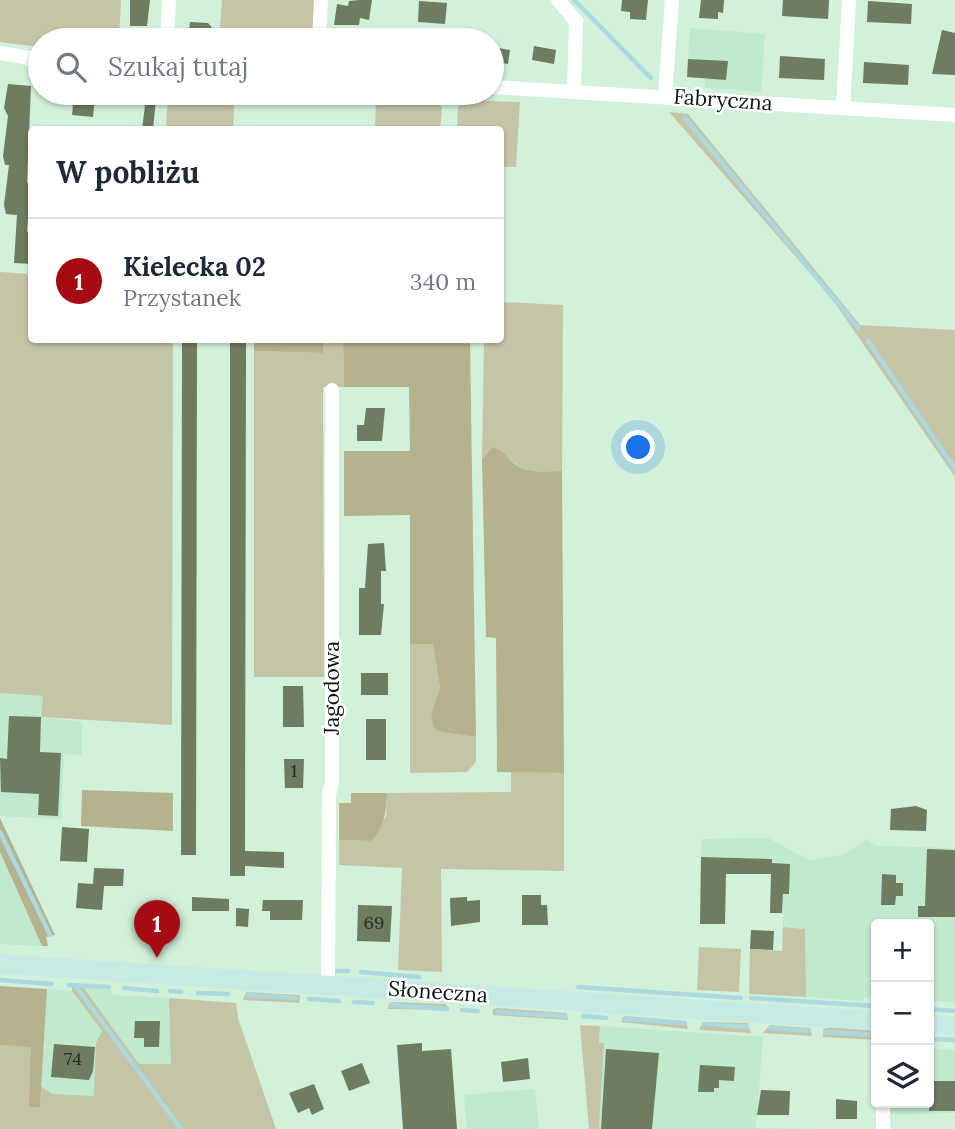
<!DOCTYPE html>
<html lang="pl">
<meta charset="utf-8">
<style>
:root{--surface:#fff;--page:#f6f6f7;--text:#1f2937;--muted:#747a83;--line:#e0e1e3;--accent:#a40c11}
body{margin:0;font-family:Lora,serif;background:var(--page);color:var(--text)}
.controls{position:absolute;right:21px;bottom:21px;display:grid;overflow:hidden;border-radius:7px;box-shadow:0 2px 5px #0004}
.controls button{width:63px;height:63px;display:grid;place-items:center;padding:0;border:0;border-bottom:2px solid var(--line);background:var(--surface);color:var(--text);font:35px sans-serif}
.you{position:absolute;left:639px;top:448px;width:24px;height:24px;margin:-18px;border:5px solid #fff;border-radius:50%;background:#1a73e8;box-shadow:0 0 0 10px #1a73e833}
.badge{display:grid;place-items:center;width:46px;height:46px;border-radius:50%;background:var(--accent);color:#fff;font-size:23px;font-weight:700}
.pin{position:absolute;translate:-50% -58px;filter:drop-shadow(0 2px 4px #0008)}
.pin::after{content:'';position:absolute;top:37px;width:24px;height:21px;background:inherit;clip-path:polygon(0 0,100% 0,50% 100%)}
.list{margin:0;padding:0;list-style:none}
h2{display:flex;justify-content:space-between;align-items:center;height:91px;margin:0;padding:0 28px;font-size:30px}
h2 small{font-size:23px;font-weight:400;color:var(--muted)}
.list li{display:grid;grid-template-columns:46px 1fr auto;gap:21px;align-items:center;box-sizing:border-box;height:126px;padding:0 28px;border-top:2px solid var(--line)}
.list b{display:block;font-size:26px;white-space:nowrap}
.list p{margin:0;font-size:23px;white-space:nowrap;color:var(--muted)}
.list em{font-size:23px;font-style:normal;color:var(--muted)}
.icon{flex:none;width:38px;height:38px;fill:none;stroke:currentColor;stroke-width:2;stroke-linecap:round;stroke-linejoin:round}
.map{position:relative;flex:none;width:955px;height:1129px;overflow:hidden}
.search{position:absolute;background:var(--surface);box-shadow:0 2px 5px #0004;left:28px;top:28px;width:476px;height:77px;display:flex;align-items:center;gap:18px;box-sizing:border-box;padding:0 24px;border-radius:38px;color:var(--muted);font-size:26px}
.panel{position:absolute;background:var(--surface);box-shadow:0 2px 5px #0004;left:28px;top:126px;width:476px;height:217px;border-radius:7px}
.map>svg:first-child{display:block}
</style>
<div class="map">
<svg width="955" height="1129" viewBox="0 0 955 1129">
<rect width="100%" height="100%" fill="#d1f1da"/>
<g fill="#c1e9cd">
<polygon points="690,28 765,34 761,92 705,88 705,78 687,77"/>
<polygon points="0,693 44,696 42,717 82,722 82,755 64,754 61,819 0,816"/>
<polygon points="768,838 809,860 843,855 867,839 876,846 955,848 955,1002 929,1001 929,924 876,924 876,998 865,997 863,1001 806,997 805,929 783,927 783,894 789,893 790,864 772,863 771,859 701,857 702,839"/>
<polygon points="0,852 42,946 0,944"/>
<polygon points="83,987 111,989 113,995 169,998 172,1065 139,1064"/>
<polygon points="47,989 72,991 167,1118 40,1107"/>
<polygon points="600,1026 763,1037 756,1128 812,1129 599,1129 604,1044 599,1043"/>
<polygon points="929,1048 955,1050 955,1113 890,1114 889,1103 929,1103"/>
<polygon points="535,1089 539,1129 467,1129 464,1095"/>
</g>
<g fill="#c6c4a7">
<polygon points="0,0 121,0 119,40 40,40 40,47 0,42"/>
<polygon points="222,0 316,0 313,40 219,40"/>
<polygon points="172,93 235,94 233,129 166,129 168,97"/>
<polygon points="376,99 436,100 442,107 440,129 375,129"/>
<polygon points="465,100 520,102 516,167 501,167 500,130 457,129 458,107"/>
<polygon points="669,112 688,114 860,325 955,330 955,477 830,296"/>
<polygon points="0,272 31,274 32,340 173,340 172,725 41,717 43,696 0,693"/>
<path d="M501,302l62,3 -1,166c-15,0 -34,3 -46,-7 -10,-6 -10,-13 -23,-16l-11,11 2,-119h16z"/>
<polygon points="323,340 343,340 344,387 323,387 324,677 254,677 254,351 323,353"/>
<polygon points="433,643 440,688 431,714 440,732 476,737 476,762 467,772 410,773 410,644"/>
<polygon points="511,772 564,773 564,871 441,869 442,972 398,970 402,868 339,865 339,840 371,841 386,816 387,793 511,792"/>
<polygon points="783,927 805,929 806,997 749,994 750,949 782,951"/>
<polygon points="699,947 741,949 739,992 697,990"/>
<polygon points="72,987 83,987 139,1064 171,1064 169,998 236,1003 238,1018 276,1129 0,1129 0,1045 32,1046 40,1107 41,1086 52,1094 94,1096 96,1043 102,1031 72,991"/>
<polygon points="246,992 299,995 300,997 299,1003 243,1000"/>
<polygon points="394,1002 446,1004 450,1010 388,1009 389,1003"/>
<polygon points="498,1008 567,1013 568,1020 493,1015 493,1009"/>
<polygon points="625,1016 686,1021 688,1029 621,1022"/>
<polygon points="703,1022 747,1023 751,1033 699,1030"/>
<polygon points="580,1025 600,1026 599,1043 604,1043 599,1129 589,1129"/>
<polygon points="770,1025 810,1028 812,1036 763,1033"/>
<polygon points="833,1027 868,1030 875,1033 876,1040 823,1037 823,1029"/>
</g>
<g fill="#b5b28e">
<polygon points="254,340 323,340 323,353 254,351"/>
<polygon points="343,340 470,340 476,737 440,732 434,728 431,714 440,688 433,644 410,644 410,515 344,516 344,451 410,451 409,387 344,387"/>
<path d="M493,447c12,4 13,10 22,17 13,10 32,7 47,7l2,302 -67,-1 -1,-134 -10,-1 -4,-178z"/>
<polygon points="82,790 173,793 173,831 81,826"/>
<path d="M351,793h36c-1,18 -2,34 -16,48l-32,-1v-37h12z"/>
<polygon points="0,818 55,935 46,937 48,946 42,946 0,852"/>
<polygon points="0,986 47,989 40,1107 29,1107 31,1047 0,1045"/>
</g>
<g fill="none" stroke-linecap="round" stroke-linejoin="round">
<g stroke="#aadadf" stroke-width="4.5">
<polyline points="574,0 651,78"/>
<polyline points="685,118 858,328"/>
<polyline points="868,341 955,469"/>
<polyline points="0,832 50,935"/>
<polyline points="334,971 348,971"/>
<polyline points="361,972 419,977"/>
<polyline points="0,980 52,984"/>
<polyline points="69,985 109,987"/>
<polyline points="75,985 181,1129"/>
<polyline points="578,987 741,998"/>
<polyline points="124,988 157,991"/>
<polyline points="170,991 181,992"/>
<polyline points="198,993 228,994"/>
<polyline points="248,995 295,998"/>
<polyline points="751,998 876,1006"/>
<polyline points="309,999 339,1001"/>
<polyline points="354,1002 373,1003"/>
<polyline points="391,1005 447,1009"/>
<polyline points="929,1009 955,1011"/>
<polyline points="462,1010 478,1011"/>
<polyline points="497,1012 565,1016"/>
<polyline points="583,1016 606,1018"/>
<polyline points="624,1019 685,1023"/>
<polyline points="704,1024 747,1027"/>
<polyline points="770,1028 809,1031"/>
<polyline points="825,1032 874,1035"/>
<polyline points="929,1039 955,1040"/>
</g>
</g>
<g fill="#6e7c60">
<polygon points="130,0 150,0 147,26 130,26"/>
<polygon points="360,0 372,0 369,20 360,18 359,25 334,25 337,4 348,6 349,1"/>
<polygon points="622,0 648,0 646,20 630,19 630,12 621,11"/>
<polygon points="701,0 724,0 723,13 718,12 718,19 699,18"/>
<polygon points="783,0 829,0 828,19 782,16"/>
<polygon points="419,1 447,3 445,24 418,22"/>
<polygon points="868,1 912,4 911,24 867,22"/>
<polygon points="190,22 208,23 214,30 212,31 216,32 216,40 181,40 182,29 189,30"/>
<polygon points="942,30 955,33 955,75 932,74"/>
<polygon points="534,46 556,50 554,64 532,60"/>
<polygon points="492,47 510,50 508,64 492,61"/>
<polygon points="780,56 825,59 824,80 779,78"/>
<polygon points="688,59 728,61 726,80 687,77"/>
<polygon points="864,62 909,65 908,85 863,83"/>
<polygon points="8,84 31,86 27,183 31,183 27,232 32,232 32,264 14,263 17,215 6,214 4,205 9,165 5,165 3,156 8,116 4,108"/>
<polygon points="74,95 95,97 93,117 72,115"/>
<polygon points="146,97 156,99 153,130 142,130"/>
<polygon points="182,340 197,340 196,855 181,855"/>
<polygon points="230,340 246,340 245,851 284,852 284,868 245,866 245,876 230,876"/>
<polygon points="366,408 385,408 382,441 357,441 357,425 364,425"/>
<polygon points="384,543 386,571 381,571 381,604 384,604 381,635 359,635 359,588 365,588 368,544"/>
<rect x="361" y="673" width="27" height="22"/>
<polygon points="283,686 303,686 304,727 283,727"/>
<polygon points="9,716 41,717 40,752 61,753 58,816 38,815 39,794 1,792 0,758 7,759"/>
<rect x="366" y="719" width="20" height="41"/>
<polygon points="284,759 304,759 303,788 285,788"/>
<polygon points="916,806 927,810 926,831 890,830 891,809"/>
<polygon points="62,827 89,829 87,862 60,861"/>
<polygon points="927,849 955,850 955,917 918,917 918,906 925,906"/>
<polygon points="701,857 772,859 772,863 790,864 789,894 783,894 782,913 770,913 771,874 726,874 725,924 700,924"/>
<polygon points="94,868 124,869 123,886 104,886 102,910 76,908 78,883 93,884"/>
<polygon points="882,874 896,875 896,883 903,883 903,896 896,896 895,905 881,905"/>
<polygon points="522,895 541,895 541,905 547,905 548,925 522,925"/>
<polygon points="192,897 229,899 229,911 192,911"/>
<polygon points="467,897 467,901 480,900 480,922 451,926 450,898"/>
<polygon points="263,900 303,900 302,920 270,920 270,911 262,911"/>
<polygon points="358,905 392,906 390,942 357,941"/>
<polygon points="236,908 249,909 248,927 236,926"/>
<polygon points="751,930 774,931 773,950 750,949"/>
<polygon points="135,1021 160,1021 159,1047 144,1047 144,1038 134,1038"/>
<polygon points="422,1043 422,1051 451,1049 457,1129 403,1129 397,1045"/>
<polygon points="54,1044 95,1047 93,1071 89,1080 51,1077"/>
<polygon points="606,1049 659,1053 652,1129 601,1129"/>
<polygon points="528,1058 530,1079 503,1082 501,1062"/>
<polygon points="362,1063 370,1083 349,1091 341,1071"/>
<polygon points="700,1065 735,1067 734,1081 719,1080 719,1088 714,1088 714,1092 698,1092"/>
<rect x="929" y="1081" width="26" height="30"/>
<polygon points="314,1084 324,1109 312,1115 309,1108 298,1113 289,1093"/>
<polygon points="761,1090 790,1091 789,1115 757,1115"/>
<polygon points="836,1099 857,1101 857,1119 836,1119"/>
</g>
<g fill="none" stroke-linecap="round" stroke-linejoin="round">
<g stroke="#fff" stroke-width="14">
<polyline points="558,0 576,21 574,89"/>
<polyline points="167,40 169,0"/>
<polyline points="319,40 321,0"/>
<polyline points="0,53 40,60"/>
<polyline points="492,87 955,115"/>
<polyline points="665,96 672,0"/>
<polyline points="843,108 849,0"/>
<polyline points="328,985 329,795 332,782 332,390"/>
<polyline points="883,1103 883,1129"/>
</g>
<g stroke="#c6eae4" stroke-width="19">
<polyline points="0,964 876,1021"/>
<polyline points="929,1024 955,1026"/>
</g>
</g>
<g text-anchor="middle" stroke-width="5" stroke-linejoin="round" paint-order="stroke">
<g font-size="18" fill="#222e21">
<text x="294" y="777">1</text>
<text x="374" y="929">69</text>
<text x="73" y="1065">74</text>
</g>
<g font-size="21" fill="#08140c" stroke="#fff">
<text transform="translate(723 100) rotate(4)" y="7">Fabryczna</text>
<text transform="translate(332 688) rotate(-90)" y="7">Jagodowa</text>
<text transform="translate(438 992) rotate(4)" y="7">Słoneczna</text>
</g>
</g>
</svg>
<div class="controls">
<button>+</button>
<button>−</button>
<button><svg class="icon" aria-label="layers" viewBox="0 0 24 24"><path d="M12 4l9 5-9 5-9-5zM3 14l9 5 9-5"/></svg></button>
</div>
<div class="you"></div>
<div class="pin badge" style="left:157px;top:958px">1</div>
<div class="search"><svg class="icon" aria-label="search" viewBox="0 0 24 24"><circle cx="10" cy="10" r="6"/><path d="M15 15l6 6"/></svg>Szukaj tutaj</div>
<section class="panel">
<h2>W pobliżu<small></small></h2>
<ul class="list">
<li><span class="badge">1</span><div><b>Kielecka 02</b><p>Przystanek</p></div><em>340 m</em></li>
</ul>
</section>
</div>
